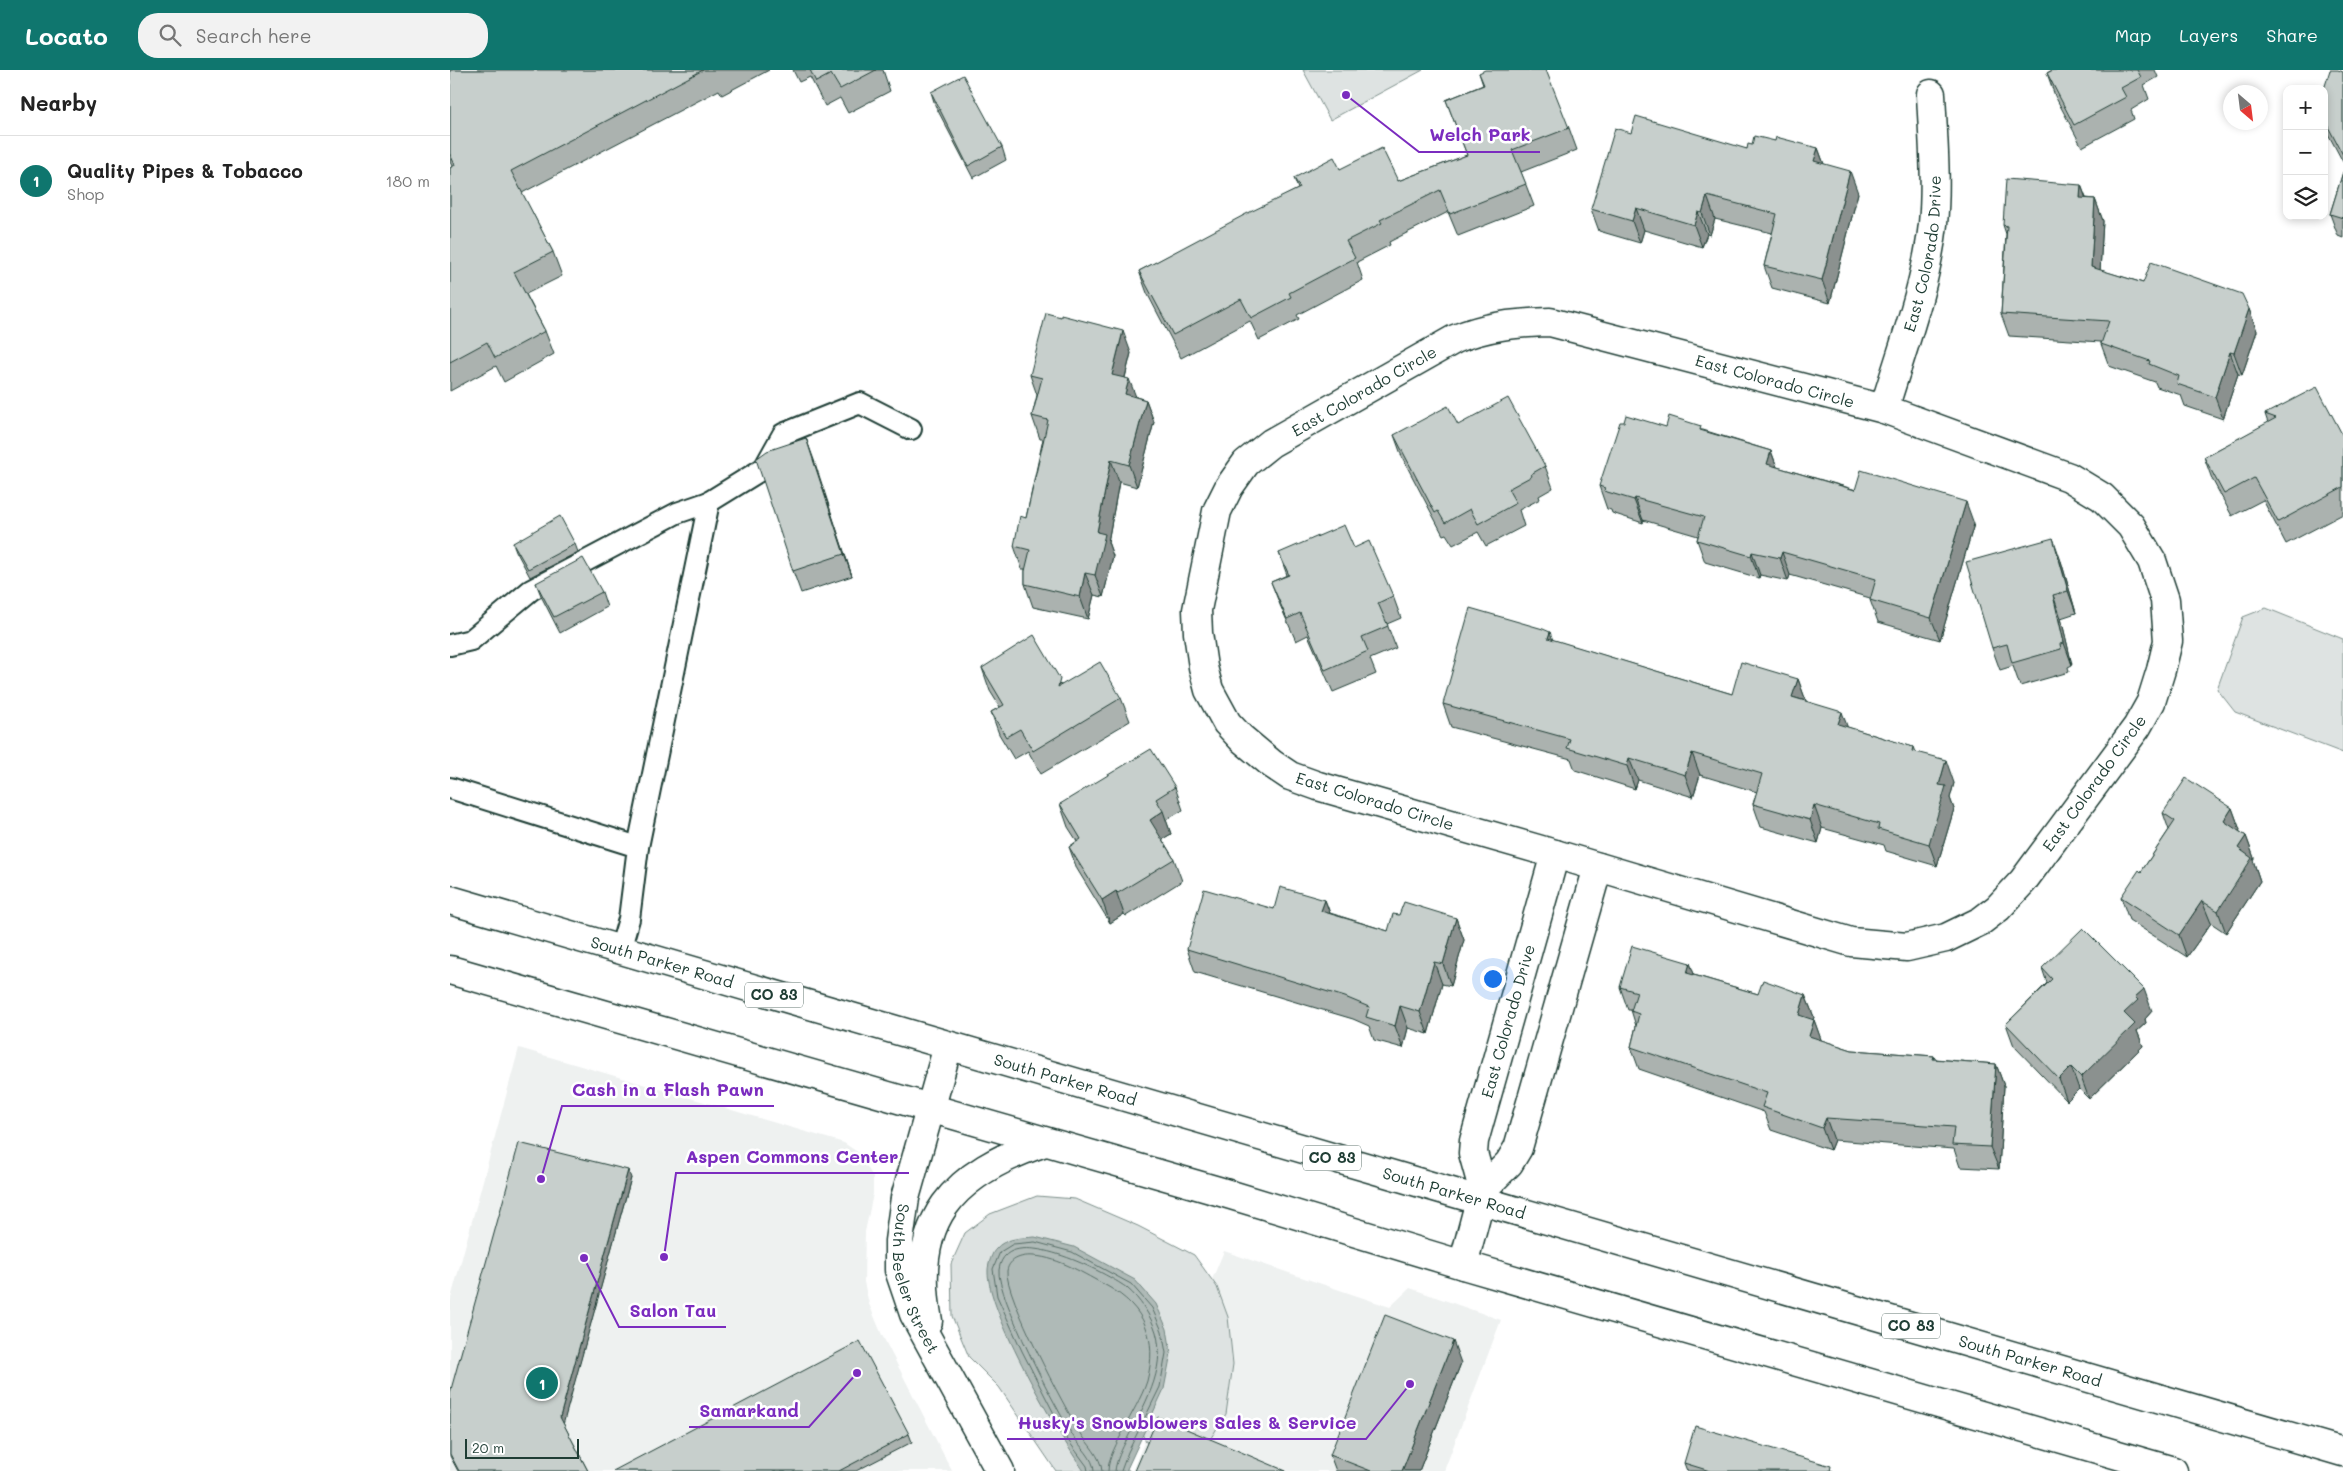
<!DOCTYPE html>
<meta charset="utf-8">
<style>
:root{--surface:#fff;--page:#f2f2f2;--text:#222;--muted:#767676;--line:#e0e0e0;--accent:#0f766e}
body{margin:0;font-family:Mali,sans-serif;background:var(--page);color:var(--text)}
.controls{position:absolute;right:15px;top:15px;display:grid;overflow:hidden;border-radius:10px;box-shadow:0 2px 8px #0003}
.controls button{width:45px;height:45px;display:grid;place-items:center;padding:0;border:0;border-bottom:1px solid var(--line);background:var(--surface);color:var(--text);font:25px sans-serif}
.compass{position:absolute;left:1773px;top:15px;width:45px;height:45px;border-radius:50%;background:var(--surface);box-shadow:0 2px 8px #0003;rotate:152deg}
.scale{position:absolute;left:15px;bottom:12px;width:114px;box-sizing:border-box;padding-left:5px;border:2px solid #1f3d34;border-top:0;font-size:14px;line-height:18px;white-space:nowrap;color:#1f3d34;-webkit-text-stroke:4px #fff;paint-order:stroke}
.you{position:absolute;left:1042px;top:908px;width:18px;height:18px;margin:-12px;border:4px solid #fff;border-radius:50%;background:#1a73e8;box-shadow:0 0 0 8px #1a73e833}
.badge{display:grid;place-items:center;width:32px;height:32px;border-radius:50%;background:var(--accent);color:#fff;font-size:16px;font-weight:700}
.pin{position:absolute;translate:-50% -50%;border:2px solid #fff;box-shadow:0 1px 5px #0006}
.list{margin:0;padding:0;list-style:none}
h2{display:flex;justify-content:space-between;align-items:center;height:65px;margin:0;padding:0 20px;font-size:21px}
h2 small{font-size:16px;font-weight:400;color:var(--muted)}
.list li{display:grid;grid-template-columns:32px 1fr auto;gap:15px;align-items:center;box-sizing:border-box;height:90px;padding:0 20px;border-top:1px solid var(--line)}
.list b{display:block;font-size:19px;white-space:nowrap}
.list p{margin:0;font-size:16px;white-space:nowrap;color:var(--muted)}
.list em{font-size:16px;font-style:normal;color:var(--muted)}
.icon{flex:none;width:28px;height:28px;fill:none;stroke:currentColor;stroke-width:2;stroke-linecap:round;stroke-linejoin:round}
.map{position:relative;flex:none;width:1893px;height:1401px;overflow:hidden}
header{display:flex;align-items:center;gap:30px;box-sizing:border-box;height:70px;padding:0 25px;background:var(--accent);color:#fff}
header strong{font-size:24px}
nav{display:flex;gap:28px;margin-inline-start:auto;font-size:18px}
.search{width:350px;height:45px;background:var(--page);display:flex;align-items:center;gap:12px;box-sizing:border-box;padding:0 18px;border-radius:20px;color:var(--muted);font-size:19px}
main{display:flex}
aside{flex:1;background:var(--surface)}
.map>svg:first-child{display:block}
</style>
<header>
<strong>Locato</strong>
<div class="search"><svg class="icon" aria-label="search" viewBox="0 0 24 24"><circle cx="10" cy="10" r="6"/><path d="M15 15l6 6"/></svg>Search here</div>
<nav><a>Map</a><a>Layers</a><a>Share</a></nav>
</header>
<main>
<aside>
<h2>Nearby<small></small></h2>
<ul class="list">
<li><span class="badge">1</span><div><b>Quality Pipes &amp; Tobacco</b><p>Shop</p></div><em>180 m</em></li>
</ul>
</aside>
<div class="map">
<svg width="1893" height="1401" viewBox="0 0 1893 1401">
<rect width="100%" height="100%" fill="#fff"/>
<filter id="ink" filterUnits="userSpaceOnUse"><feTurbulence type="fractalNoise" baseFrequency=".02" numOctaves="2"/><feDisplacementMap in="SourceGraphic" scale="10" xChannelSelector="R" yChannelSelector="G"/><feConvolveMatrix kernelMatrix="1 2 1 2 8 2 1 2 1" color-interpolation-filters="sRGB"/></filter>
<g filter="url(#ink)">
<g fill="#eef1f0">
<polygon points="69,978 394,1073 409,1083 423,1107 423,1124 415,1162 414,1212 419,1234 432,1265 502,1401 0,1401 0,1232"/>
<polygon points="774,1181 940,1237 960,1218 1051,1250 994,1401 682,1401"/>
</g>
<g fill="#dee3e2" stroke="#7e908b">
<polygon points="853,0 973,0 880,50"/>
<polygon points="1816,538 1893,569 1893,683 1785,642 1767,619 1793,547"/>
<polygon points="587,1126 625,1129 688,1156 744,1185 767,1217 778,1247 783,1294 776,1344 747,1390 703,1384 691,1362 649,1378 680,1401 606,1401 549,1317 519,1287 502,1246 501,1194 515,1163 540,1144"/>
</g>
<path fill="#afbab7" stroke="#758883" d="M585,1167l39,10 61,33 21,24 11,25 4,24 -7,36 -38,82h-42c-25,-35 -98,-161 -96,-201 0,-5 4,-18 8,-21 8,-11 26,-11 39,-12z"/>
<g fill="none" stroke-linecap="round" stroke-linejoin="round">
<g stroke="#596f68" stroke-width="1">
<polyline points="638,1401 637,1396 617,1369 572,1281 547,1226 543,1199 550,1182 563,1174 585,1172 622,1182 681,1214 702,1238 712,1261 716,1283 710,1317 678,1382 671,1401"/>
<path d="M644,1401c0,-13 -14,-24 -21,-35 -16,-26 -77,-141 -74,-166 6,-51 108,3 128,18 13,11 24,28 29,44 11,38 -13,75 -29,107 -5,10 -11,21 -12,32"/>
<path d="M652,1401c-1,-15 -15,-27 -22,-39 -15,-23 -76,-139 -73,-161 2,-13 16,-16 27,-15 26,2 50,18 73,30 38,21 51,53 40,95 -5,16 -16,33 -23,48 -6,13 -16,28 -16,42"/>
</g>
<defs>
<g id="lane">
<polyline points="259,432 314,398 333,364 410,333 461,359"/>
<polyline points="0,575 21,570 81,520 227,443 259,432 188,777"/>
<polyline points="0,718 188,777 179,849 170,880"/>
</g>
<g id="street">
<path d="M1100,252l334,87 185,68 33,20 29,29 21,35 13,39 3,41 -7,29 -10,32 -14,25 -114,154 -25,27 -17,13 -35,17 -39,9 -56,-5 -296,-88 -237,-68 -28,-10 -18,-12 -31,-26 -14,-15 -18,-33 -6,-23 -5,-34 -1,-23 20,-99 12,-24 17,-24 25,-20 184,-104c31,-13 61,-16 95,-17z"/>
<path id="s1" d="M1434,339c18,-60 42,-122 49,-185 4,-43 0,-87 -2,-130"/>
<path id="s2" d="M1033,1119l-10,-36 1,-12 81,-287"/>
<polyline points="1013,1195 1033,1119 1059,1093 1068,1078 1148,797"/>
</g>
<g id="secondary">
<path id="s3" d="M498,976l-43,152 -6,43v29l15,44 86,157"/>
<path d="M478,1251c-19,-102 25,-148 117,-179"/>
</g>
<g id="primary">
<path id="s4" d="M0,830l1893,552"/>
<polyline points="0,900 768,1121 1013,1195 1723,1401"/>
</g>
</defs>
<use href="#lane" stroke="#1f3d34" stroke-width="24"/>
<use href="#street" stroke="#1f3d34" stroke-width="31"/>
<use href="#secondary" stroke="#1f3d34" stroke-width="31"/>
<use href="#primary" stroke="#1f3d34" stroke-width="31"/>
<use href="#lane" stroke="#fff" stroke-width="20"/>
<use href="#street" stroke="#fff" stroke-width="28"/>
<use href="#secondary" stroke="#fff" stroke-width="28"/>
<use href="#primary" stroke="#fff" stroke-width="28"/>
</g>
<g fill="#abb2af" stroke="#1f3d34">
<polygon points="0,0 319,0 272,25 269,20 72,123 103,182 112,206 76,224 95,261 104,284 54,312 46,296 0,321 0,98 2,96 0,92"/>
<polygon points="343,0 433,0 440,21 398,43 390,28 375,36 360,7 349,12"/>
<polygon points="1602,0 1705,0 1708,7 1694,15 1699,29 1681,40 1684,49 1632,77 1605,26 1597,3"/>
<polygon points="1893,2 1893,92 1876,60 1874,55 1874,19"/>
<polygon points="1029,3 1119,58 1127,80 1071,102 1084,136 1008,166 998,142 939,172 940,175 907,192 913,210 847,245 849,249 809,270 800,251 731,288 697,223 689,201 848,119 844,108 890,99 948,111 1017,85 996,30 1033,15"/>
<polygon points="481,22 552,77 556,90 523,108 485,35"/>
<polygon points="1181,63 1297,79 1302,75 1325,71 1368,78 1374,94 1408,123 1380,233 1322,218 1314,196 1322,163 1265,149 1260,165 1257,164 1252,177 1194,160 1190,173 1149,161 1141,139"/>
<polygon points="1893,102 1893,168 1888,166 1880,144"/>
<polygon points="1631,115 1636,128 1645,129 1653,151 1650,200 1693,213 1799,239 1807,261 1792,305 1788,304 1773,349 1735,336 1731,325 1707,317 1705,312 1659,296 1651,274 1651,272 1559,266 1551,244 1556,164 1553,155"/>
<polygon points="681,283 675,308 686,327 696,330 704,352 687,417 669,412 658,472 663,486 653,527 644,525 638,549 583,537 575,514 575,499 572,499 564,476 576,448 593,369 590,369 582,346 587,325 580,305"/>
<polygon points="1815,344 1893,366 1893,444 1836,474 1813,430 1782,446 1762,409 1754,387 1818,353"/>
<polygon points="1008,355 1095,396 1103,418 1089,426 1090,429 1069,440 1074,456 1036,476 1028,462 1003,475 996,464 993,465 952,387 944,365"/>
<polygon points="1216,357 1253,360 1321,381 1327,397 1524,454 1490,570 1428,552 1420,530 1420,528 1340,505 1338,511 1310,505 1309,508 1255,492 1247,470 1248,466 1193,450 1193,453 1162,443 1161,440 1157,439 1149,416"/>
<polygon points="356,368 402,506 351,523 343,501"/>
<polygon points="63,473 125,474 128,482 80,507 66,481"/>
<polygon points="829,483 943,526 951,548 937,554 946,578 920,589 926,604 883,622 858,565 846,571 830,535 821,512 837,505"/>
<polygon points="1611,491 1626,543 1611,548 1622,595 1618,597 1619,602 1570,616 1563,596 1550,600 1542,578"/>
<polygon points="86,513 152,522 157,537 110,563 92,528"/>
<polygon points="1103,570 1282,624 1348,609 1356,631 1397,657 1463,677 1465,682 1504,713 1500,728 1504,739 1487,796 1436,781 1434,775 1372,758 1368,773 1311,757 1303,734 1307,722 1250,705 1243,727 1188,710 1185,719 1125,700 1121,689 1001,657 993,634"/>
<polygon points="532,598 612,615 671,628 680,651 591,704 578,681 564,689 549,664 541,642 550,637 540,621"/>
<polygon points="725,717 733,740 716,750 721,764 712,769 724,789 732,811 676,846 674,844 660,853 627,799 619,777 627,771 618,757 610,734"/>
<polygon points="1782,738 1790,760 1789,761 1796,766 1804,788 1803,790 1810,811 1776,863 1761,853 1737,887 1679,850 1671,827 1691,802 1719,760 1713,743"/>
<polygon points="875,830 880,843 938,861 949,845 1006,848 1014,870 1001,916 992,914 978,964 958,958 953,978 924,970 919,956 903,949 745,902 737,879 824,839"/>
<polygon points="1240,893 1244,905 1308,924 1355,925 1364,947 1363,950 1364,950 1371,970 1402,980 1484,986 1485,989 1546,994 1554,1016 1549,1099 1510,1097 1504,1079 1384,1070 1380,1080 1321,1060 1314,1042 1189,999 1181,977 1186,956 1181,940 1178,940 1170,917"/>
<polygon points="1592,898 1702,941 1695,949 1696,953 1687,961 1693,976 1639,1029 1629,1019 1617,1031 1564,976 1556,954 1597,913"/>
<polygon points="181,1108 113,1353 138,1401 8,1401 0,1386 0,1323"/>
<polygon points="1011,1293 969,1401 886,1401 880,1385"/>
<polygon points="459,1364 462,1372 406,1401 163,1401"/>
<polygon points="1234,1393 1383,1401 1237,1401"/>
</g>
<g fill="#8b918f" stroke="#1f3d34">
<polygon points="1368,78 1376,100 1364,91"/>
<polygon points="1400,101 1408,123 1380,233 1372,210"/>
<polygon points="1631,115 1639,137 1630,128"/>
<polygon points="1257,126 1265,149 1260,165 1252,143"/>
<polygon points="1645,129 1653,151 1649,219 1641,197"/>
<polygon points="1186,138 1194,160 1190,173 1182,151"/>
<polygon points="1248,142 1257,164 1252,177 1244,155"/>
<polygon points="1799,239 1807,261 1792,305 1784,283"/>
<polygon points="673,261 681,283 670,327 662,305"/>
<polygon points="1780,282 1788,304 1773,349 1765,327"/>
<polygon points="679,309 688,332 675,324"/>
<polygon points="696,330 704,352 687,417 679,395"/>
<polygon points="356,368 364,390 402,506 394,484"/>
<polygon points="1321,381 1329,403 1317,394"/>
<polygon points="661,390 669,412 658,472 663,486 653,527 645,505 647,462"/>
<polygon points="1185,428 1193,450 1193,453 1184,430"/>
<polygon points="1516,432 1524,454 1490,570 1481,548"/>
<polygon points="1603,468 1611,491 1626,543 1618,521"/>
<polygon points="1302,482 1310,505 1309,508 1301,486"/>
<polygon points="1332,482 1340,505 1338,511 1330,488"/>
<polygon points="635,503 644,525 638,549 630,527"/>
<polygon points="1603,525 1611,548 1622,595 1614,573"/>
<polygon points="1100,562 1108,584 1098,568"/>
<polygon points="1348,609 1356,631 1342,627"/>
<polygon points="1392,642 1400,664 1388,654"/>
<polygon points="1242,683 1250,705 1243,727 1235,705"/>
<polygon points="1179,688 1188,710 1185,719 1177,696"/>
<polygon points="1496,690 1504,713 1500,728 1504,739 1487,796 1479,774 1489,715"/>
<polygon points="1364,735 1372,758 1368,773 1360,750"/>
<polygon points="1782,738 1790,760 1782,773 1774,751"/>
<polygon points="713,741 721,764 708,772 700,750"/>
<polygon points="1796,766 1804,788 1803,790 1810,811 1776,863 1768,841 1788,778"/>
<polygon points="666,821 674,844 660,853 652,830"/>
<polygon points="875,830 883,852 871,841"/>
<polygon points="1752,831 1761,853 1737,887 1729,865"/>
<polygon points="1006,848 1014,870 1001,916 993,894"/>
<polygon points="984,892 992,914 978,964 970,942"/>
<polygon points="1240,893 1248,915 1237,903"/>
<polygon points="1694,919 1702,941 1695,949 1696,953 1687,961 1693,976 1639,1029 1631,1007 1685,927"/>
<polygon points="1355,925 1364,947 1357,968 1349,945"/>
<polygon points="950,936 958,958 953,978 945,956"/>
<polygon points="1364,950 1372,972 1359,966"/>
<polygon points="1546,994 1554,1016 1549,1099 1540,1077"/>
<polygon points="1621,997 1629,1019 1617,1031 1609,1009"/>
<polygon points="1376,1048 1384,1070 1380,1080 1372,1058"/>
<polygon points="178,1100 181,1108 113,1355 110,1347"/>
<polygon points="1003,1271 1011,1293 969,1401 952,1401"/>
</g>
<g fill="#c7cfcc" stroke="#1f3d34">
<polygon points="0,0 253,0 61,101 103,182 64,202 95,261 45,288 37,272 0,292 0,98 5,95 0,84"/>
<polygon points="360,0 426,0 390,19 381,4 366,12"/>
<polygon points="1035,0 1096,0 1119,58 1062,80 1076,114 1000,144 990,120 930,150 932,153 896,171 905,188 839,223 841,227 801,248 791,229 723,265 689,201 796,144 850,118 844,108 884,87 890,99 932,78 948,111 1017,85 996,30 1034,15 1029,3"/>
<polygon points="1603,0 1687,0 1691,7 1671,18 1676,27 1624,55 1597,3"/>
<polygon points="1880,0 1888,0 1893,2 1893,85 1874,49 1874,19"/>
<polygon points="513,5 552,77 518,96 481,22"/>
<polygon points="1186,46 1297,79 1298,74 1302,75 1304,66 1325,71 1326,67 1368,78 1364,91 1400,101 1372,210 1314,196 1327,144 1257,126 1252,143 1248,142 1244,155 1186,138 1182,151 1141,139 1165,58 1181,63"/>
<polygon points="1893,102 1893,148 1880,144"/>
<polygon points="1556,109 1631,115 1630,128 1645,129 1641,197 1693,213 1701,192 1792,224 1799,239 1784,283 1780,282 1765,327 1727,314 1729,306 1699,294 1700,291 1651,274 1659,251 1551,244 1557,156 1553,155"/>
<polygon points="596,243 611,247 611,245 673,261 662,305 679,309 675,324 696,330 679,395 661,390 647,462 655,464 645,505 635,503 630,527 575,514 575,501 580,480 564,476 570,446 576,448 598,350 582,346 592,308 580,305"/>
<polygon points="1867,317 1893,366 1893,417 1828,452 1804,408 1774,424 1754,387 1826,348 1815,344"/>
<polygon points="1058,328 1095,396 1081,404 1082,406 1058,419 1066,433 1028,454 1020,439 995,453 988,441 985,443 944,365 998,336 1008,355"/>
<polygon points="1176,345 1216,357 1219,346 1251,356 1250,360 1321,381 1317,394 1405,420 1411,400 1516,432 1481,548 1420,530 1426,509 1332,482 1330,488 1302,482 1301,486 1247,470 1254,447 1185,428 1184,430 1154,421 1155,418 1149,416 1170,352 1174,352"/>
<polygon points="356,368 394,484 343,501 306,389 317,381"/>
<polygon points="110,446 125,474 78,499 63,473"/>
<polygon points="894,455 904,478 919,471 943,526 928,533 938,556 912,567 918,581 875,600 850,543 837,549 821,512 839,505 829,483"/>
<polygon points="1603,468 1618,521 1603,525 1614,573 1610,574 1611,579 1562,593 1557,574 1542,578 1516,492"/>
<polygon points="133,488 152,522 104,547 86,513"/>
<polygon points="1020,538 1093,559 1100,562 1098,568 1282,624 1291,592 1348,609 1342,627 1392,642 1388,654 1463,677 1462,681 1496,690 1489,715 1496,716 1479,774 1428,759 1429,754 1364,735 1360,750 1303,734 1312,704 1242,683 1235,705 1179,688 1177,696 1117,678 1120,669 993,634"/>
<polygon points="584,565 610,609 608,617 650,592 671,628 583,681 570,659 556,667 541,642 554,635 532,598"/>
<polygon points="701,679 725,717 706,729 713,741 700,750 724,789 668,823 666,821 652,830 619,777 631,769 610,734"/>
<polygon points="1736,708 1782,738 1774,751 1796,766 1788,778 1802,788 1768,841 1752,831 1729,865 1671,827 1689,800 1691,802 1725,751 1713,743"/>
<polygon points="830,817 875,830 871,841 938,861 943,844 949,845 954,832 1006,848 993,894 984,892 970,942 950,936 945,956 916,947 919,937 895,927 737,879 754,819 824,839"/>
<polygon points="1633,858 1694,919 1685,927 1688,930 1674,943 1685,954 1631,1007 1621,997 1609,1009 1556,954 1602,909 1592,898"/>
<polygon points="1182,876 1240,893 1237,903 1308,924 1313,910 1355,925 1349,945 1364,950 1359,966 1402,980 1484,986 1483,989 1546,994 1540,1077 1502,1075 1504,1057 1376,1048 1372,1058 1312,1037 1317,1023 1181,977 1189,944 1181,941 1187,922 1170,917"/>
<polygon points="69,1073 178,1100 110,1347 138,1401 9,1401 0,1384 0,1323"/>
<polygon points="935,1245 1003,1271 952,1401 921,1401 880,1385"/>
<polygon points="410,1271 459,1364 389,1401 163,1401"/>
<polygon points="708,1347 836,1401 685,1401"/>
<polygon points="1245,1356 1381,1396 1380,1401 1260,1401 1234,1393"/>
</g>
</g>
<g text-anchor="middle" stroke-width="5" stroke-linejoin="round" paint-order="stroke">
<g fill="#fff" stroke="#627771" stroke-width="1">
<rect x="295" y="912.5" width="58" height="25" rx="4"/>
<rect x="853" y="1075.5" width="58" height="25" rx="4"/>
<rect x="1432" y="1243.5" width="58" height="25" rx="4"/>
</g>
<g font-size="15" font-weight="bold" fill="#1f3d34">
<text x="324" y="930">CO 83</text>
<text x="882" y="1093">CO 83</text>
<text x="1461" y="1261">CO 83</text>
</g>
<g font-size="16" fill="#1f3d34" stroke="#fff">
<text dy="6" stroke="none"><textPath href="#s1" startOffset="161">East Colorado Drive</textPath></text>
<text transform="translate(1325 311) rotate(15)" y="6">East Colorado Circle</text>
<text transform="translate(914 321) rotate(-30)" y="6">East Colorado Circle</text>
<text transform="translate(1644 713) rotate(-54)" y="6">East Colorado Circle</text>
<text transform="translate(925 731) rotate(17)" y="6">East Colorado Circle</text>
<text dy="6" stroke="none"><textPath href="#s4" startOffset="221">South Parker Road</textPath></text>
<text dy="6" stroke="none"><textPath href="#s2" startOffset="174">East Colorado Drive</textPath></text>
<text dy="6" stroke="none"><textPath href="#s4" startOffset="641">South Parker Road</textPath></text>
<text dy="6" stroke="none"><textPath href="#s4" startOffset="1046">South Parker Road</textPath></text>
<text dy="6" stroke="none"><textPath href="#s3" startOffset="242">South Beeler Street</textPath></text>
<text dy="6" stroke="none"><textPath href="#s4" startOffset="1646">South Parker Road</textPath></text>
</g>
</g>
<path fill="none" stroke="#7b2cbf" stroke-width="2" d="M896 25L969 82H1090M91 1109L112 1036H324M214 1187L226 1103H459M134 1188L169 1257H276M407 1303L359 1357H239M960 1314L916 1369H557"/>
<g fill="#7b2cbf" stroke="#fff" stroke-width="2">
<circle cx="896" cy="25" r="5"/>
<circle cx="91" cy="1109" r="5"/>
<circle cx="214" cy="1187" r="5"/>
<circle cx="134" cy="1188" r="5"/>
<circle cx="407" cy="1303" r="5"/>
<circle cx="960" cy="1314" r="5"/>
</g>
<g font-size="18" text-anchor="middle" font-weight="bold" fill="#7b2cbf" stroke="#fff" stroke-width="5" stroke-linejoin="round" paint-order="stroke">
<text x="1030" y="71">Welch Park</text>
<text x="218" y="1026">Cash in a Flash Pawn</text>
<text x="342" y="1093">Aspen Commons Center</text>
<text x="223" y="1247">Salon Tau</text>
<text x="299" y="1347">Samarkand</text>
<text x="737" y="1359">Husky's Snowblowers Sales &amp; Service</text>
</g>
</svg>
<div class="controls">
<button>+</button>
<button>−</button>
<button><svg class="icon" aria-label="layers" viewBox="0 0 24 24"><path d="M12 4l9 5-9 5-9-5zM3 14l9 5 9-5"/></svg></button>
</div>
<svg class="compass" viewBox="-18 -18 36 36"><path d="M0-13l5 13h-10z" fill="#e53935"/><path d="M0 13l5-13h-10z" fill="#767676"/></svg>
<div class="scale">20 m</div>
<div class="you"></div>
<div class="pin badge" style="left:92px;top:1313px">1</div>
</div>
</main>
